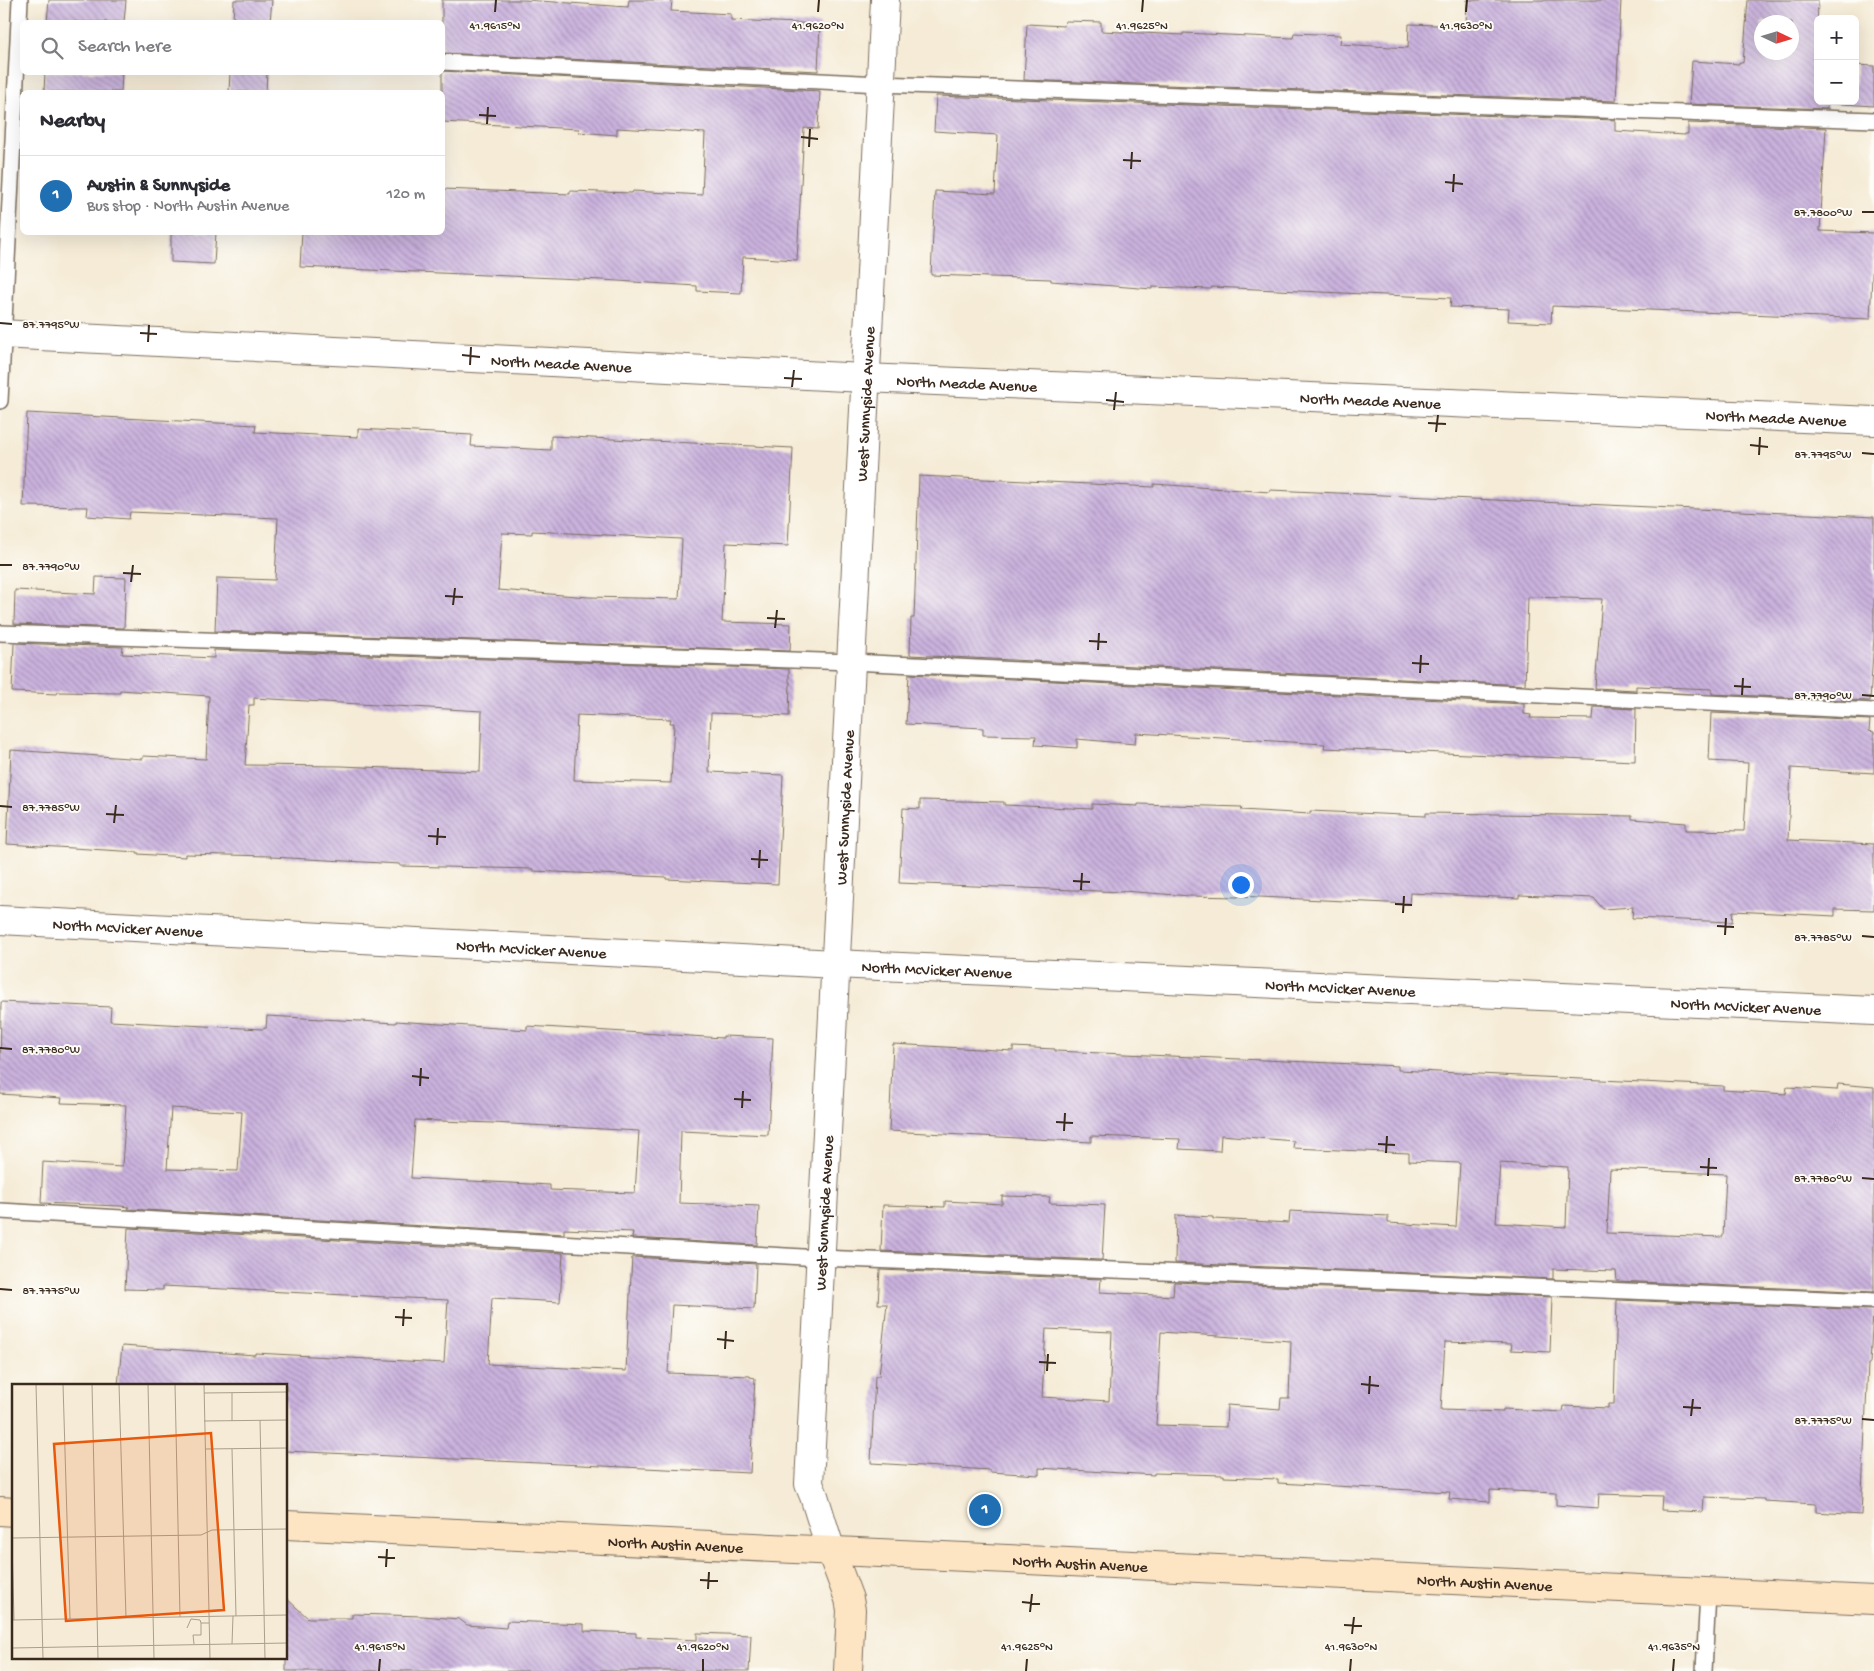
<!DOCTYPE html>
<meta charset="utf-8">
<style>
:root{--surface:#fff;--page:#f7f7f7;--text:#2b2b33;--muted:#7c7c81;--line:#e1e1e2;--accent:#1f6fb2}
body{margin:0;font-family:"Gochi Hand",sans-serif;background:var(--page);color:var(--text)}
.controls{position:absolute;right:15px;top:15px;display:grid;overflow:hidden;border-radius:8px;box-shadow:0 5px 20px #0002}
.controls button{width:45px;height:45px;display:grid;place-items:center;padding:0;border:0;border-bottom:1px solid var(--line);background:var(--surface);color:var(--text);font:25px sans-serif}
.compass{position:absolute;left:1754px;top:15px;width:45px;height:45px;border-radius:50%;background:var(--surface);box-shadow:0 5px 20px #0002;rotate:94deg}
.you{position:absolute;left:1240px;top:884px;width:18px;height:18px;margin:-12px;border:4px solid #fff;border-radius:50%;background:#1a73e8;box-shadow:0 0 0 8px #1a73e833}
.badge{display:grid;place-items:center;width:32px;height:32px;border-radius:50%;background:var(--accent);color:#fff;font-size:16px;font-weight:700}
.pin{position:absolute;translate:-50% -50%;border:2px solid #fff;box-shadow:0 1px 5px #0006}
.list{margin:0;padding:0;list-style:none}
h2{display:flex;justify-content:space-between;align-items:center;height:65px;margin:0;padding:0 20px;font-size:21px}
h2 small{font-size:16px;font-weight:400;color:var(--muted)}
.list li{display:grid;grid-template-columns:32px 1fr auto;gap:15px;align-items:center;box-sizing:border-box;height:80px;padding:0 20px;border-top:1px solid var(--line)}
.list b{display:block;font-size:19px;white-space:nowrap}
.list p{margin:0;font-size:16px;white-space:nowrap;color:var(--muted)}
.list em{font-size:16px;font-style:normal;color:var(--muted)}
.icon{flex:none;width:28px;height:28px;fill:none;stroke:currentColor;stroke-width:2;stroke-linecap:round;stroke-linejoin:round}
.map{position:relative;flex:none;width:1874px;height:1671px;overflow:hidden}
.search{position:absolute;background:var(--surface);box-shadow:0 5px 20px #0002;left:20px;top:20px;width:425px;height:55px;display:flex;align-items:center;gap:12px;box-sizing:border-box;padding:0 18px;border-radius:8px;color:var(--muted);font-size:19px}
.panel{position:absolute;background:var(--surface);box-shadow:0 5px 20px #0002;left:20px;top:90px;width:425px;height:145px;border-radius:8px}
.map>svg:first-child{display:block}
</style>
<div class="map">
<svg width="1874" height="1671" viewBox="0 0 1874 1671">
<defs>
<pattern id="building-back-hatch" width="6" height="6" patternUnits="userSpaceOnUse" patternTransform="scale(1.25)"><rect width="6" height="6" fill="#cab2de"/><path d="M-1 5l2 2M0 0l6 6M5-1l2 2" fill="none" stroke="#a591b3"/></pattern>
</defs>
<rect width="100%" height="100%" fill="#fdfcf7"/>
<filter id="ink" filterUnits="userSpaceOnUse"><feTurbulence type="fractalNoise" baseFrequency=".02" numOctaves="2"/><feDisplacementMap in="SourceGraphic" scale="10" xChannelSelector="R" yChannelSelector="G"/><feConvolveMatrix kernelMatrix="1 2 1 2 8 2 1 2 1" color-interpolation-filters="sRGB"/></filter>
<filter id="wash" filterUnits="userSpaceOnUse"><feTurbulence type="fractalNoise" baseFrequency=".0096" numOctaves="4" result="noise"/><feDisplacementMap in="SourceGraphic" scale="20" xChannelSelector="R" yChannelSelector="G"/><feGaussianBlur stdDeviation="1.12" result="paint"/><feColorMatrix in="noise" values="0 0 0 0 0 0 0 0 0 0 0 0 0 0 0 0 0 1.4 0 .05"/><feComposite in="paint" operator="in"/></filter>
<g filter="url(#wash)">
<rect width="100%" height="100%" fill="#f5ebd6"/>
<g id="blocks">
<g fill="url(#building-back-hatch)" fill-rule="evenodd">
<polygon points="49,0 126,0 124,22 47,22"/>
<polygon points="234,0 272,0 270,22 233,22"/>
<polygon points="442,0 525,0 628,7 629,0 672,0 671,11 731,14 731,20 820,24 818,71 442,53"/>
<polygon points="1467,0 1621,0 1616,101 1024,80 1027,24 1064,26 1065,21 1101,22 1101,31 1183,35 1183,33 1293,38 1294,33 1341,35 1340,44 1408,48 1409,24 1466,26"/>
<path d="M1748,0h70l-2,61h2v40h37v-36l19,1v40l-47,-3v6l-138,-5 3,-43 47,3v-2l4,1zM1762,22h30v30h-30z"/>
<polygon points="442,71 820,91 818,129 804,128 797,260 743,257 741,293 697,291 697,286 602,280 300,267 302,232 442,232 442,189 570,194 570,191 632,193 633,191 702,195 705,133 617,128 617,135 578,132 579,129 442,122"/>
<polygon points="45,72 122,72 121,92 44,92"/>
<polygon points="230,72 267,72 266,92 229,92"/>
<polygon points="936,96 1615,120 1615,131 1685,135 1685,134 1688,134 1688,123 1826,128 1820,231 1874,233 1870,319 1552,306 1551,323 1508,321 1509,309 1450,307 1451,298 1212,287 1211,289 1152,287 1152,289 1051,281 1051,279 931,275 935,191 995,194 998,135 934,131"/>
<polygon points="171,232 216,232 214,264 171,262"/>
<path d="M27,413l229,12 -1,7 103,5v-8l114,6 -1,11 80,4v-14l242,12 -5,98 -62,-3 -4,79 69,2 -1,27 -575,-20 2,-53 58,2 3,-62 -148,-6 -1,7 -42,-3 1,-9 -65,-1zM532,531l149,8 1,1 -3,59 -90,-2 -91,-7 4,-57 30,1z"/>
<polygon points="919,476 1154,487 1154,484 1270,492 1270,490 1316,492 1874,517 1874,637 1870,701 1712,694 1712,689 1636,686 1636,690 1595,688 1602,599 1528,597 1525,685 910,655 911,618 914,618"/>
<polygon points="96,577 126,578 124,628 14,624 15,590 95,594"/>
<path d="M14,643l109,4 -1,7 92,4v-8l575,19v13h1l-1,34 -78,-3 -2,59 74,3 -5,109 -112,-5v-2l-133,-6v-2l-133,-3v-2l-129,-7v-1l-86,-2v3l-47,-3v-2l-131,-8 4,-94 132,9v-3l63,3 3,-63 -89,-6v3l-62,-1 -1,2 -45,-2zM254,698l228,13 -2,61 -139,-6 -96,-1 4,-60h5zM577,715l94,4 -1,4h4l-3,60 -97,-3z"/>
<polygon points="909,674 1524,704 1524,714 1531,715 1530,718 1593,719 1594,707 1636,709 1635,761 1324,748 1325,744 1136,733 1135,744 1077,739 1077,748 1035,745 1036,736 983,735 983,728 906,724"/>
<polygon points="1711,713 1870,720 1869,731 1874,732 1874,773 1791,768 1788,840 1874,844 1874,910 1835,909 1835,916 1733,911 1732,922 1632,918 1633,907 1603,909 1594,898 1519,895 1519,898 1410,893 1409,904 1238,896 1238,897 1190,896 1123,891 1123,892 899,883 903,808 920,809 920,800 1004,802 1004,805 1092,809 1092,804 1138,806 1138,804 1242,807 1241,810 1310,814 1310,811 1426,816 1426,813 1632,816 1632,819 1686,823 1686,830 1744,831 1748,763 1709,761"/>
<path d="M1,1002l110,5 -1,14 152,8 4,-1 1,-12 129,7v-2l131,9v-4l196,12v-2l50,2 -5,97 -87,-4 -2,72 80,3 -2,39 -125,-7 1,-6 -69,-3v5l-436,-25 1,-2 -9,-1 -79,-3 2,-41 79,5 4,-62 -65,-2 1,-5 -62,-4zM171,1108l71,4 -4,59 -71,-2zM415,1120l78,3 146,8 -4,62 -85,-3v-5l-139,-7z"/>
<path d="M893,1044l120,7v-4l42,2v2l300,13 43,2v4l325,16v4l63,4 1,-7 50,3 1,-6 36,3v205l-257,-11 -1,-10 -63,-2v10l-378,-16 1,-48 37,2v2l76,4 1,-12 98,5v7l68,4 4,-64 -51,-2v-8l-116,-5 1,-7 -73,-6 -1,16 -41,-2 1,-10 -89,-3v6l-202,-11zM1500,1163l68,4 -2,60 -70,-4zM1610,1169l116,5 -3,63 -116,-4z"/>
<polygon points="1002,1196 1050,1197 1049,1203 1105,1205 1102,1260 881,1251 883,1205 945,1207 945,1201 1002,1204"/>
<polygon points="128,1228 563,1253 560,1302 492,1298 488,1364 626,1371 632,1257 756,1264 754,1309 672,1305 668,1373 750,1376 750,1377 755,1378 750,1473 286,1451 286,1385 118,1385 122,1346 255,1355 255,1353 444,1363 448,1300 163,1286 163,1290 125,1289"/>
<path d="M880,1270l221,9 -1,13 73,4 1,-14 378,15 -2,55 -39,-2 1,-6 -67,-2 -4,68 62,2v-3l60,3 1,-6 44,2v-4h6l3,-104 256,10 -3,54h-2l-7,151 -45,-3v-8l-52,-3v-2l-60,-2 -1,15 -42,-2 1,-14 -63,-2 -1,14 -42,-3v-12l-66,-3v12l-41,-3 1,-7 -172,-9v-4l-54,-2v-2l-70,-2v2l-115,-7v7l-49,-3v-2l-119,-7 4,-87h4l8,-72h-9zM1046,1329l66,3 -3,69 -67,-4zM1161,1332l130,9 -2,57h-8l-1,11 -53,-4 -1,22 -70,-2z"/>
<polygon points="286,1598 308,1618 352,1618 352,1614 423,1616 459,1619 467,1625 506,1628 507,1621 584,1624 584,1631 636,1633 636,1637 697,1640 697,1633 751,1635 749,1671 286,1671"/>
</g>
</g>
</g>
<g filter="url(#ink)">
<use href="#blocks" fill-opacity="0" stroke="#7c6e5e" stroke-width="1"/>
<g fill="none" stroke-linecap="round" stroke-linejoin="round">
<defs>
<g id="lane">
<polyline points="442,62 880,84 1874,120"/>
<polyline points="0,401 20,0"/>
<polyline points="0,633 851,662 1874,711"/>
<polyline points="0,1211 820,1258 1874,1301"/>
<polyline points="1704,1671 1708,1593"/>
</g>
<g id="street">
<path id="s1" d="M0,334l865,44 1009,43"/>
<path id="s2" d="M0,920l835,44 1039,47"/>
<path id="s3" d="M831,1551l-17,-55 -5,-12 76,-1484"/>
</g>
<g id="secondary">
<polyline points="0,1511 14,1512"/>
<path id="s4" d="M286,1525l1588,75"/>
<polyline points="831,1551 849,1599 851,1610 848,1671"/>
</g>
</defs>
<use href="#lane" stroke="#7c6e5e" stroke-width="18"/>
<use href="#street" stroke="#7c6e5e" stroke-width="30"/>
<use href="#secondary" stroke="#7c6e5e" stroke-width="30"/>
<use href="#lane" stroke="#fff" stroke-width="15"/>
<use href="#street" stroke="#fff" stroke-width="28"/>
<use href="#secondary" stroke="#fde5c4" stroke-width="28"/>
</g>
</g>
<path fill="none" stroke="#3b2a1e" stroke-width="2" d="M495,12l1,-12M818,12l1,-12M1142,12l1,-12M1466,12l1,-12M479,115l17,1M487,124l1,-17M801,137l17,2M809,147l1,-18M1123,160l18,1M1131,169l1,-17M1445,182l18,2M1453,192l1,-18M1862,212h12M0,323l12,1M140,333l17,1M148,342l1,-17M462,355l18,2M470,365l1,-18M784,378l18,1M792,387l2,-17M1106,400l18,2M1114,410l2,-18M1428,423l18,1M1436,432l2,-17M1750,445l18,2M1862,453l12,1M1759,455l1,-18M0,565h12M123,573l18,1M131,582l2,-17M445,596l18,1M453,605l2,-17M767,618l18,1M775,628l2,-18M1089,641l18,1M1098,650l1,-17M1412,663l17,1M1420,673l1,-18M1734,686l17,1M1742,695l1,-17M1862,695l12,1M0,806l12,1M106,814l18,1M114,823l2,-18M428,836l18,1M437,845l1,-17M751,859l17,1M759,868l1,-18M1073,881l17,1M1081,890l1,-17M1395,904l17,1M1403,913l1,-17M1717,926l17,1M1725,935l1,-17M1862,936l12,1M0,1048l12,1M412,1076l17,2M420,1086l1,-18M734,1099l17,1M742,1108l1,-17M1056,1122l17,1M1064,1131l1,-18M1378,1144l17,1M1386,1153l1,-17M1700,1167l17,1M1708,1176l1,-18M1862,1178l12,1M0,1289l12,1M395,1317l17,1M403,1326l1,-17M717,1339l17,2M725,1349l1,-18M1039,1362l17,1M1047,1371l1,-17M1361,1384l18,2M1369,1394l1,-18M1683,1407l18,1M1691,1416l2,-17M1862,1419l12,1M378,1557l17,1M386,1567l1,-18M700,1580l18,1M708,1589l1,-17M1022,1602l18,2M1030,1612l2,-18M1344,1625l18,1M1352,1634l2,-17M379,1671l1,-12M703,1671v-12M1026,1671l1,-12M1350,1671l1,-12M1673,1671l1,-12"/>
<g text-anchor="middle" stroke-width="4" stroke-linejoin="round" paint-order="stroke">
<g font-size="16" fill="#3b2a1e" stroke="#fdfcf7">
<text dy="6" stroke="none"><textPath href="#s1" startOffset="562">North Meade Avenue</textPath></text>
<text dy="6" stroke="none"><textPath href="#s1" startOffset="968">North Meade Avenue</textPath></text>
<text dy="6" stroke="none"><textPath href="#s1" startOffset="1372">North Meade Avenue</textPath></text>
<text dy="6" stroke="none"><textPath href="#s3" startOffset="1152">West Sunnyside Avenue</textPath></text>
<text dy="6" stroke="none"><textPath href="#s1" startOffset="1778">North Meade Avenue</textPath></text>
<text dy="6" stroke="none"><textPath href="#s3" startOffset="748">West Sunnyside Avenue</textPath></text>
<text dy="6" stroke="none"><textPath href="#s2" startOffset="128">North McVicker Avenue</textPath></text>
<text dy="6" stroke="none"><textPath href="#s2" startOffset="532">North McVicker Avenue</textPath></text>
<text dy="6" stroke="none"><textPath href="#s2" startOffset="938">North McVicker Avenue</textPath></text>
<text dy="6" stroke="none"><textPath href="#s2" startOffset="1342">North McVicker Avenue</textPath></text>
<text dy="6" stroke="none"><textPath href="#s2" startOffset="1748">North McVicker Avenue</textPath></text>
<text dy="6" stroke="none"><textPath href="#s3" startOffset="342">West Sunnyside Avenue</textPath></text>
<text dy="6" stroke="none"><textPath href="#s4" startOffset="390">North Austin Avenue</textPath></text>
<text dy="6" stroke="none"><textPath href="#s4" startOffset="795">North Austin Avenue</textPath></text>
<text dy="6" stroke="none"><textPath href="#s4" startOffset="1200">North Austin Avenue</textPath></text>
</g>
</g>
<g transform="translate(12 1384)">
<rect width="275" height="275" fill="#f5ebd6"/>
<path fill="none" stroke="#ab9e8c" stroke-width="1" d="M24,0l7,275M51,0l7,235M80,0l6,275M107,0l7,234M136,0l6,275M163,0l5,233M192,0l6,275M192,9l83,-1M220,9v28M248,36l5,239M192,37l83,-1M193,65l82,-1M220,65l4,167M0,154l189,-3 11,-5 75,-1M0,159l2,77M0,236l275,-5M175,244l4,-9 9,1 1,3M182,260l-1,-9h8v-12h8M220,260l1,-28M0,264l275,-5"/>
<path fill="#e8590c" fill-opacity="0.15" stroke="#e8590c" stroke-width="2.5" d="M199,49l13,177 -158,11 -12,-177z"/>
<rect width="275" height="275" fill="none" stroke="#3b2a1e" stroke-width="2.5"/>
</g>
<g font-size="12" text-anchor="middle" fill="#3b2a1e" stroke="#fdfcf7" stroke-width="4" stroke-linejoin="round" paint-order="stroke">
<text x="495" y="29">41.9615°N</text>
<text x="818" y="29">41.9620°N</text>
<text x="1142" y="29">41.9625°N</text>
<text x="1466" y="29">41.9630°N</text>
<text x="1823" y="216">87.7800°W</text>
<text x="51" y="328">87.7795°W</text>
<text x="1823" y="458">87.7795°W</text>
<text x="51" y="570">87.7790°W</text>
<text x="1823" y="699">87.7790°W</text>
<text x="51" y="811">87.7785°W</text>
<text x="1823" y="941">87.7785°W</text>
<text x="51" y="1053">87.7780°W</text>
<text x="1823" y="1182">87.7780°W</text>
<text x="51" y="1294">87.7775°W</text>
<text x="1823" y="1424">87.7775°W</text>
<text x="380" y="1650">41.9615°N</text>
<text x="703" y="1650">41.9620°N</text>
<text x="1027" y="1650">41.9625°N</text>
<text x="1351" y="1650">41.9630°N</text>
<text x="1674" y="1650">41.9635°N</text>
</g>
</svg>
<div class="controls">
<button>+</button>
<button>−</button>
</div>
<svg class="compass" viewBox="-18 -18 36 36"><path d="M0-13l5 13h-10z" fill="#e53935"/><path d="M0 13l5-13h-10z" fill="#7c7c81"/></svg>
<div class="you"></div>
<div class="pin badge" style="left:985px;top:1510px">1</div>
<div class="search"><svg class="icon" aria-label="search" viewBox="0 0 24 24"><circle cx="10" cy="10" r="6"/><path d="M15 15l6 6"/></svg>Search here</div>
<section class="panel">
<h2>Nearby<small></small></h2>
<ul class="list">
<li><span class="badge">1</span><div><b>Austin &amp; Sunnyside</b><p>Bus stop · North Austin Avenue</p></div><em>120 m</em></li>
</ul>
</section>
</div>
